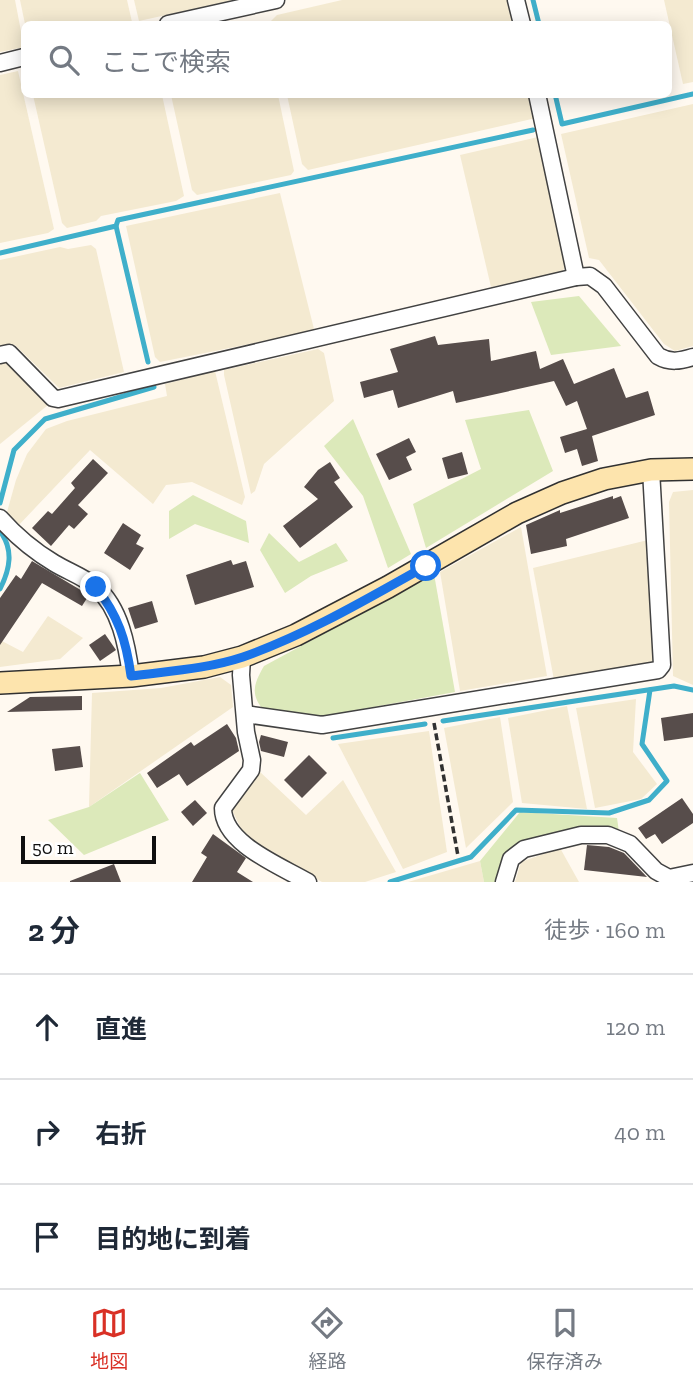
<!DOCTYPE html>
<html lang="ja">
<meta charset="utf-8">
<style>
:root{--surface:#fff;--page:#f2f2f3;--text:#1f2937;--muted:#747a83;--line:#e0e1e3;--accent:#d93025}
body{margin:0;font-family:"Zilla Slab","Noto Sans JP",serif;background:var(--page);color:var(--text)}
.scale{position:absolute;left:21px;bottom:18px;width:135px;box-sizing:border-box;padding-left:7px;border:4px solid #0f0f0f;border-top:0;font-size:19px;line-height:24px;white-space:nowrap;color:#0f0f0f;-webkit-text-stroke:5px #fff;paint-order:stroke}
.stop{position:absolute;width:21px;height:21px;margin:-16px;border:5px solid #1a73e8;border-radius:50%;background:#fff}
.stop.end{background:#1a73e8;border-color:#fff;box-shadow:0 2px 7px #0008}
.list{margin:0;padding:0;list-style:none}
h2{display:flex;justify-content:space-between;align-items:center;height:91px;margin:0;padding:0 28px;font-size:30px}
h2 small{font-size:23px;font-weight:400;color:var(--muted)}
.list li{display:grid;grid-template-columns:46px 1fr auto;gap:21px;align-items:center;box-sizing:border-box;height:105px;padding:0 28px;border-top:2px solid var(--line)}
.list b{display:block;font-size:26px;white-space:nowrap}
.list em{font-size:23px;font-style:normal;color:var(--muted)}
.icon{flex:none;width:38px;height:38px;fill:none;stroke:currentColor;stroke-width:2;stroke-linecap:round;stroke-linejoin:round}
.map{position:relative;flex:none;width:693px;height:882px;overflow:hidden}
.search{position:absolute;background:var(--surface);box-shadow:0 4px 18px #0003;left:21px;right:21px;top:21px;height:77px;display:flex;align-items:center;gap:18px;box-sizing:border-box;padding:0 24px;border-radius:10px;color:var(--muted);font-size:26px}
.sheet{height:406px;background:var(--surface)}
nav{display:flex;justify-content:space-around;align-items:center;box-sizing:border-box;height:98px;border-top:2px solid var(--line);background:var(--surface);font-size:19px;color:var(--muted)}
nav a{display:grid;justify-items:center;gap:4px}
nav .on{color:var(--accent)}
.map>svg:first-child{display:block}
</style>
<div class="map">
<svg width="693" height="882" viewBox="0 0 693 882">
<rect width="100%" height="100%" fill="#fff9f0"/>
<g fill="#f4ead1">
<polygon points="0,0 15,0 24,47 0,52"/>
<polygon points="20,0 127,0 132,22 127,24 25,24"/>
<polygon points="134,0 234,0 139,21"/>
<polygon points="342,0 510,0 515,24 271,24 271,21 277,15"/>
<polygon points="664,0 693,0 693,82 683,84"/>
<polygon points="18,71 54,229 48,233 0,243 0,75"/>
<polygon points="33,95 162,95 184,196 176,201 101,216 96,221 67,228 62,223"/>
<polygon points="171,95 278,95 294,171 291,175 197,195 192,190"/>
<polygon points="287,95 531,95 536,118 308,170 302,164"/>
<polygon points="693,104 693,346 675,351 664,344 599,260 589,258 561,134"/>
<polygon points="538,137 566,266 561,273 491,287 460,155"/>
<polygon points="280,193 314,329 309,332 160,362 155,357 126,226"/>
<polygon points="91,245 96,249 124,372 59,388 15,345 0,348 0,260 60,247 68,249"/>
<polygon points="318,349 324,353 334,401 264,464 255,491 251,494 224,375 224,370"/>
<polygon points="8,359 48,405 0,444 0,364"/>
<polygon points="215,371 245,497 242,505 192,482 166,485 153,504 90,450 17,527 7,512 16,480 27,454 46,429 67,421 167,396 165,384"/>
<polygon points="693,490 693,685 673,676 669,502 673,492"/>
<polygon points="521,527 547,676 460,691 440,572"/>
<polygon points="648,540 655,655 651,663 554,680 533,568"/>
<polygon points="48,616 83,638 60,659 0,667 0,640 23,652"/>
<polygon points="220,677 231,685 233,707 89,807 92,693 161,688"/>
<polygon points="636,699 633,752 657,784 641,799 595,808 576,708"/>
<polygon points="567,706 587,809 522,803 508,718"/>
<polygon points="500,717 513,802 466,848 444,728"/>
<polygon points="429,731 447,852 403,869 338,744"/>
<polygon points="259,771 306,815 343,780 396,872 365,882 322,882 245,837 231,808"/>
<polygon points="560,848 579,882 515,882 521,862"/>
<polygon points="480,861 484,882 408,882"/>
</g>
<g fill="#dce9ba">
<polygon points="579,296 621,346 551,355 531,302"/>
<polygon points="529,410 553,471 426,548 413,504 481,469 465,420"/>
<polygon points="353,419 411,554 388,568 363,496 324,446"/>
<polygon points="193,495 246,521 249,543 195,524 169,539 169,511"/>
<polygon points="269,533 299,562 336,543 348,561 311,576 285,593 260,550"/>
<path d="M434,574l21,118 -141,26 -49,-6c-15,-17 -12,-27 -1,-46z"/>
<polygon points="140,773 169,820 84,855 48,820 89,807"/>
<polygon points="520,812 617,818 619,832 521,842 498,882 484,882 480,861"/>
</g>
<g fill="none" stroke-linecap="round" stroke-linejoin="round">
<g stroke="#3fafca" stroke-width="5">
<polyline points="533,0 539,24"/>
<polyline points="555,94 562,124 693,94"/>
<polyline points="116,226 148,362"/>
<polyline points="0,253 116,226 118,220 533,130"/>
<polyline points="0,503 14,450 45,419 154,387"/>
<path d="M0,531c14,19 10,38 0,58"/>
<polyline points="443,721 674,686 693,690"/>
<polyline points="333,738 425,724"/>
<polyline points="390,882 471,857 516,810 609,813 649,800 667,781 642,744 650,690"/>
</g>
</g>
<g fill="#574d4b">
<polygon points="435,336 438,345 489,339 491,361 536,351 540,369 563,359 574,384 614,368 626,398 648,391 655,415 592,436 598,461 582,466 577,449 565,453 560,437 587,429 577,401 566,406 554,381 456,403 453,391 398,408 393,390 364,398 360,382 398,372 390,349"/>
<polygon points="409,438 416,452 406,457 412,470 389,480 376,454"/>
<polygon points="462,452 468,474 448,479 442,458"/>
<polygon points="93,459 108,473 78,505 88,514 74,529 69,525 51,546 32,528 48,511 52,514 75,488 71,483"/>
<polygon points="330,462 340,478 334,482 353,507 300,548 283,526 318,499 304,487 318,470"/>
<polygon points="613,496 613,499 621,496 629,518 566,539 567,546 531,554 526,525 560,510 560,513"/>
<polygon points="123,523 141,535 136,544 144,548 130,570 104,553"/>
<polygon points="231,560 233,565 246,561 254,587 195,605 186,575"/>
<polygon points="32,561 89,595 82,606 42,583 0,645 0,598 16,575 21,579"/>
<polygon points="152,601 158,622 135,629 128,608"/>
<polygon points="105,634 116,650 100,661 89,645"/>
<polygon points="82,696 82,710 7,712 30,697"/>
<polygon points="693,713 693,737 664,741 661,718"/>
<polygon points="227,724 236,738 239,751 187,786 179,774 157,788 147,773 191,742 194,746"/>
<polygon points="261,735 288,742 284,757 261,751 259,742"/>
<polygon points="80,746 83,767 55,771 52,749"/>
<polygon points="309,755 327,773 302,798 284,780"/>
<polygon points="682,798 693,814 693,823 662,844 655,834 646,839 638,828"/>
<polygon points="195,800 207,813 193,826 181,812"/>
<polygon points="213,834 246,858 237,872 253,882 192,882 207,857 201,853"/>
<polygon points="587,845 609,847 624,853 647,877 584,870"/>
<polygon points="114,864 121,882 70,882 70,881"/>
</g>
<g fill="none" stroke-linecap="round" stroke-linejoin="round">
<defs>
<g id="street">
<polyline points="516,0 522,24"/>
<polyline points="168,24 276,0"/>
<polyline points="0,63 24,57"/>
<polyline points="537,94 576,277"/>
<path d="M0,355l9,-2 44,45 5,1 518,-122 14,-1 14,10 54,70c12,7 22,5 35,1"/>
<path d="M0,518c15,17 34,33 54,45 13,8 30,14 42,24 24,21 31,58 35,89"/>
<path d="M242,657l-1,18 5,57 6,28 -1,10 -28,38c0,36 58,58 85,74"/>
<polyline points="245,714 322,725 658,670 662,665 651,470"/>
<polyline points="504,882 511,859 524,849 581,835 608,835 630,844 656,871 669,878 693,873"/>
</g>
<polyline id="secondary" points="0,683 131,676 204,667 242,657 296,635 388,587 517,513 562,493 604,479 651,470 693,469"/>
</defs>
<use href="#street" stroke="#424242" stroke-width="19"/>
<use href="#secondary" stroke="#313131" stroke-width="24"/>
<polyline stroke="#313131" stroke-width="3.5" stroke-dasharray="7 3.5" stroke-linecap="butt" points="434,723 458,856"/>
<use href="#street" stroke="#fff" stroke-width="16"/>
<use href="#secondary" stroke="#fde4ad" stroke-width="21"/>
</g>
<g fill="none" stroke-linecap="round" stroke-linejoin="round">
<path stroke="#1a73e8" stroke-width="9" d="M96,587c22,29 30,52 35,89 38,-5 76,-7 112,-19 63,-22 124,-58 183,-91"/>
</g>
</svg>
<div class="scale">50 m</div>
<div class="stop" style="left:426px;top:566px"></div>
<div class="stop end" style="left:96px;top:587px"></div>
<div class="search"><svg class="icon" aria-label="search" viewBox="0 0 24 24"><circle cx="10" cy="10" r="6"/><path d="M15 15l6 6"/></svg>ここで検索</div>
</div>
<section class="sheet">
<h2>2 分<small>徒歩 · 160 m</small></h2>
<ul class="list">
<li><svg class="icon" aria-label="ahead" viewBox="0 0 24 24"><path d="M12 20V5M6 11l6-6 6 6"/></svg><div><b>直進</b></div><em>120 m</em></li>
<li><svg class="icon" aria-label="right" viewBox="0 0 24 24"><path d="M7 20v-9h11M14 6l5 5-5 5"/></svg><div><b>右折</b></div><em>40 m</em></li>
<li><svg class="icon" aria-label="arrive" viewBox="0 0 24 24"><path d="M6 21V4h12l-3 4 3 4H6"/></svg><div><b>目的地に到着</b></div></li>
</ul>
</section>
<nav>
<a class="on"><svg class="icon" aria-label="map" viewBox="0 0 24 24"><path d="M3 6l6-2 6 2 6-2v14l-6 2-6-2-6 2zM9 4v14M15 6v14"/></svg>地図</a>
<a><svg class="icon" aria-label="directions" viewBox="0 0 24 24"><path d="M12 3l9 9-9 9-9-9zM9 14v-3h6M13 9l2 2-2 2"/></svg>経路</a>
<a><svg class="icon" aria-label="saved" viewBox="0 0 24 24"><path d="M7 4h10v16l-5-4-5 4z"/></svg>保存済み</a>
</nav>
